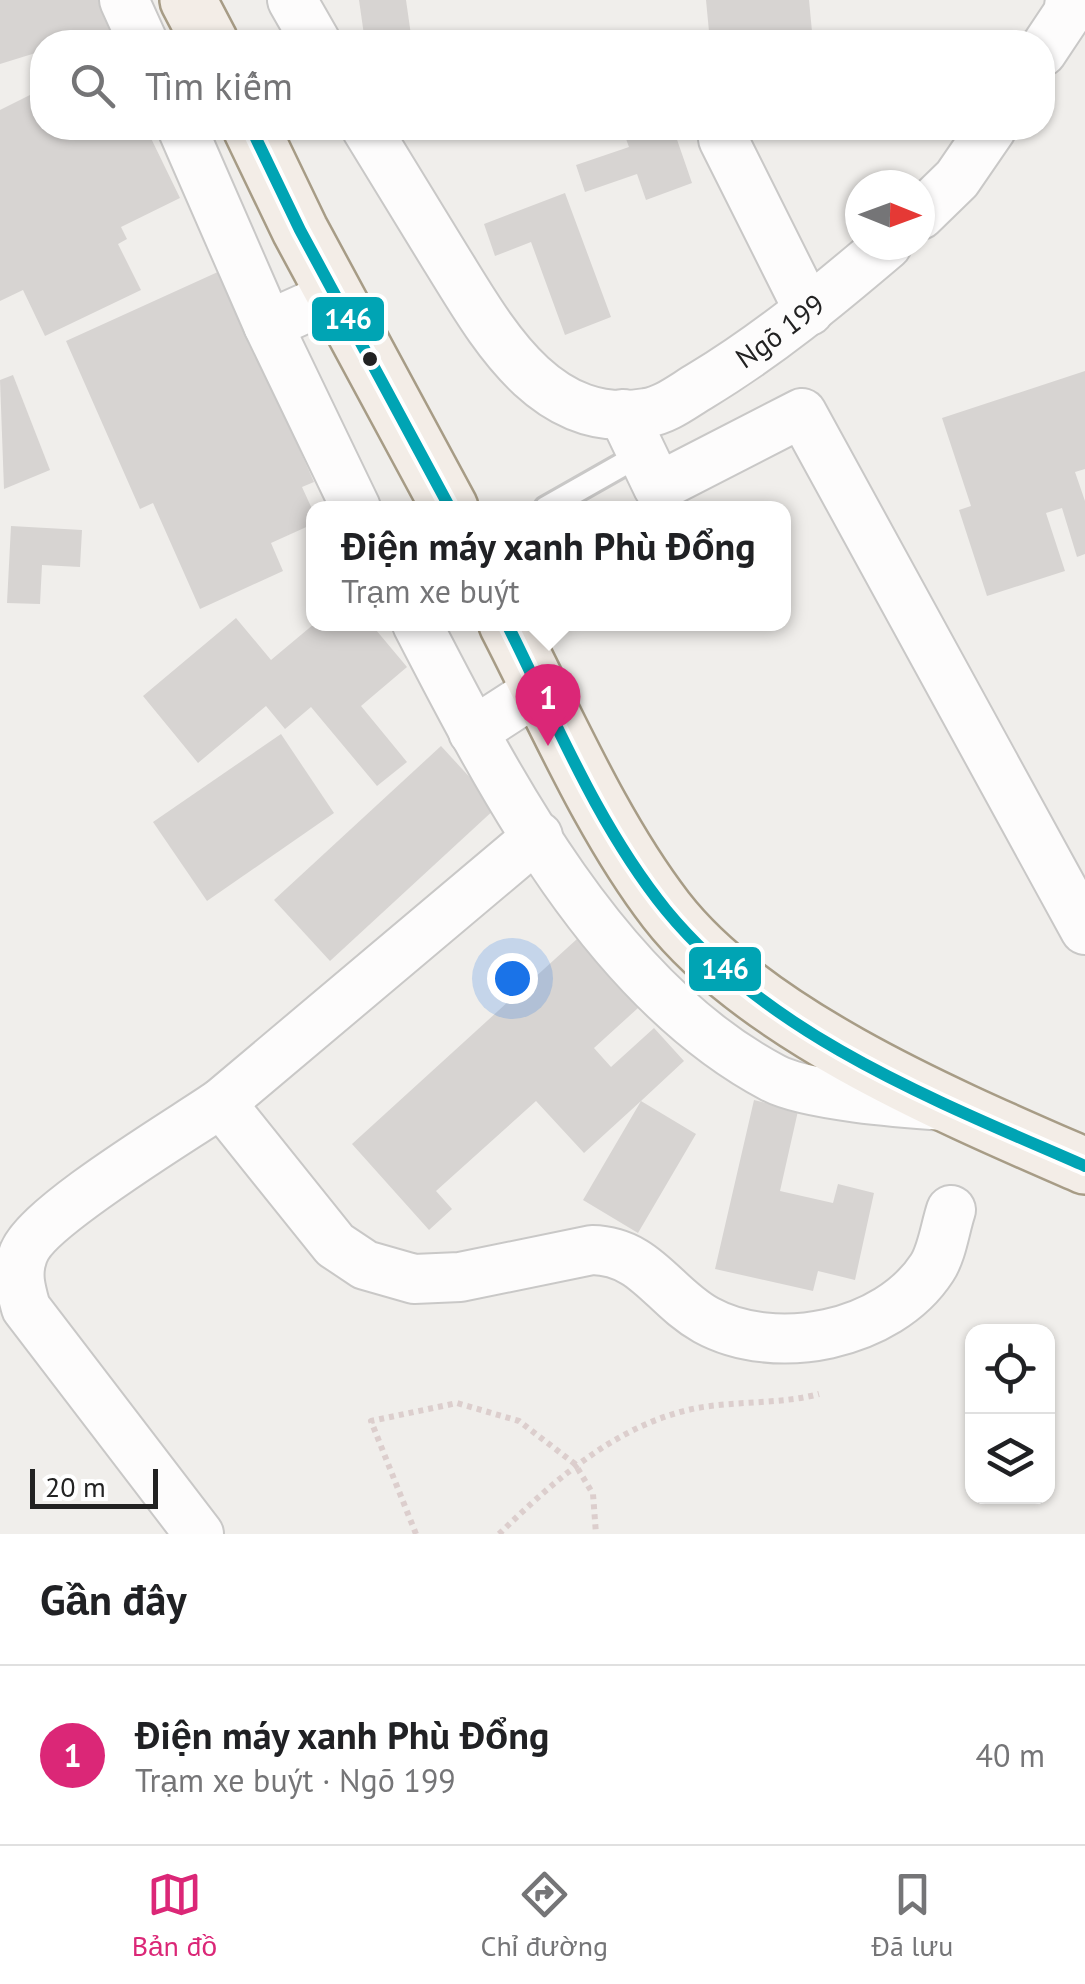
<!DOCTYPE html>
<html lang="vi">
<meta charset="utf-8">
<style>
:root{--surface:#fff;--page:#f2f2f2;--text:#202124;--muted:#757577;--line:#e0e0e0;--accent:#db2777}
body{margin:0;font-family:"PT Sans",sans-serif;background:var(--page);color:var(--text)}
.controls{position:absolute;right:30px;bottom:30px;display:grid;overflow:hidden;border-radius:20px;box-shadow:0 2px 8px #0004}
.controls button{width:90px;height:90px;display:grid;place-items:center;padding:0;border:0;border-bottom:2px solid var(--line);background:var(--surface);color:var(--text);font:50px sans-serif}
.compass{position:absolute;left:845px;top:170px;width:90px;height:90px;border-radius:50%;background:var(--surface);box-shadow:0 2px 8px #0004;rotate:91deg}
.scale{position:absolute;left:30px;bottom:25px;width:128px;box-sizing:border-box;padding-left:10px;border:5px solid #222;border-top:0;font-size:28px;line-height:35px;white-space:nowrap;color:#222;-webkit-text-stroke:8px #fff;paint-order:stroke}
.you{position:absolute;left:512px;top:978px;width:35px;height:35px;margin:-25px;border:8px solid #fff;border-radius:50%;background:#1a73e8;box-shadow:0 0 0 15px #1a73e833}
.badge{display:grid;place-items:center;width:65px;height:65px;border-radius:50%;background:var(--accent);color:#fff;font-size:32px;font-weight:700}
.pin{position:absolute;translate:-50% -82px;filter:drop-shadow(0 2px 5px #0008)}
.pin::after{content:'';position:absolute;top:52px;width:35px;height:30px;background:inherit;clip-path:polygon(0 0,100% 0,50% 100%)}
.popup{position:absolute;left:306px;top:501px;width:485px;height:130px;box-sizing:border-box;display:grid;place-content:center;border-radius:20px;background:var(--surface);filter:drop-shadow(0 2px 8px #0005);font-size:32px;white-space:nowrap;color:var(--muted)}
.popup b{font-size:38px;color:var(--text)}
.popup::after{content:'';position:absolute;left:50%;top:100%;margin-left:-20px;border:20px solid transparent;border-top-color:var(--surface)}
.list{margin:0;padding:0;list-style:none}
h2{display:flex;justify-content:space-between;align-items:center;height:130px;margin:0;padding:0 40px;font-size:42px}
h2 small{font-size:32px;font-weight:400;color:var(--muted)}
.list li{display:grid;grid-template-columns:65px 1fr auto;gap:30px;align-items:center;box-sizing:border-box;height:180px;padding:0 40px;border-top:2px solid var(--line)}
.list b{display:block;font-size:38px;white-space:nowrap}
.list p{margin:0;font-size:32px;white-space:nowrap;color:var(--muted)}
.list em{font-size:32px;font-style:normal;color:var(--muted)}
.icon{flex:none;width:55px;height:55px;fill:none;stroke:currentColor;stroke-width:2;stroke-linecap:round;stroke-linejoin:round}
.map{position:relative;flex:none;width:1085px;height:1534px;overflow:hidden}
.search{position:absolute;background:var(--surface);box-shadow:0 2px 8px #0004;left:30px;right:30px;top:30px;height:110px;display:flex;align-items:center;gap:25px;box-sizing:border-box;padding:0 35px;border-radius:40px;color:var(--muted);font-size:38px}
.sheet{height:310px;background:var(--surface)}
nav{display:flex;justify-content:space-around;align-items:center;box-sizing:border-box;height:140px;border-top:2px solid var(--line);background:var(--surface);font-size:28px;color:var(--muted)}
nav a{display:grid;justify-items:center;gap:5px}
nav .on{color:var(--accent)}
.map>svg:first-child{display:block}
</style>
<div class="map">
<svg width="1085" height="1534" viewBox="0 0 1085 1534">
<rect width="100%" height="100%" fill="#f0eeeb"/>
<g fill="#d7d4d2">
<polygon points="0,0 101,0 111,31 72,42 42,42 42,51 0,64"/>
<polygon points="359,0 406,0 412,42 365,42"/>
<polygon points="706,0 809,0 813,42 710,42"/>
<polygon points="42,89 42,128 146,128 180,198 121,227 127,239 118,244 141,290 45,336 23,290 0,301 0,110"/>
<polygon points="622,128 673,128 692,183 646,200 637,174 585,192 576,165 629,147"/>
<polygon points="565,193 611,317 565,335 531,242 495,256 484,224"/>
<polygon points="220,271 314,482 302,487 313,511 313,524 271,543 283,571 200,609 153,503 140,509 66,341"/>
<polygon points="1085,371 1085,469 1075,472 1085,501 1085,554 1077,557 1062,508 1046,513 1065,571 987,596 959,510 971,506 942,418"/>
<polygon points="13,375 50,470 4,489 0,380"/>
<polygon points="11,526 82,530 80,567 42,565 40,604 7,603"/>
<polygon points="236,618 271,660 314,624 371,624 407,667 361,706 407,762 377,786 311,707 285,729 266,706 198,763 143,696"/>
<polygon points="281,734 334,813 207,901 153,822"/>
<polygon points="441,746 497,807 330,961 274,900"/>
<polygon points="577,939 638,1008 594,1048 611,1067 654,1028 684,1061 641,1101 696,1134 638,1233 583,1200 641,1101 584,1153 536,1101 436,1191 452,1209 429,1230 352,1144"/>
<polygon points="754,1100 798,1111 780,1191 833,1203 838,1184 874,1193 855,1280 818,1271 813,1291 715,1269"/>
</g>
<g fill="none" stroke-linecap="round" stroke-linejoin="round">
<defs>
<polyline id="lane" points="546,508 643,453"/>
<g id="street">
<polyline points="124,0 143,42"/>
<polyline points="292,0 316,42"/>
<polyline points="1042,52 1068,13 1070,0"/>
<polyline points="182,128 268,325 356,508"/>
<path id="s1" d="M366,128c26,43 53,86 79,129 45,72 98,174 201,156 20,-3 37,-17 54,-27 68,-41 127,-90 187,-141"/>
<polyline points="723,139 809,311"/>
<polyline points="920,215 957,179 992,128"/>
<polyline points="268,325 335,295"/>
<polyline points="623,414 658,487 802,413 1085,930"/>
<path d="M417,624c83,161 189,366 356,454 34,18 130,25 172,28"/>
<polyline points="473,732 541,688"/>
<polyline points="221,1103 538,836"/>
<path d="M199,1534l-173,-226c-5,-18 -10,-34 -3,-53 12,-38 159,-125 198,-152l114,142 30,20 49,14 46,-2 132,-27c54,1 71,46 114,70 69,38 182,16 226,-52 10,-15 13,-40 19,-58"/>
</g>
<g id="primary">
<polyline points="188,0 210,42"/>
<polyline points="251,128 300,230 450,508"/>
<path d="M507,624c48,93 95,203 159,286 89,115 286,198 419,256"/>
</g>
</defs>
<use href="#lane" stroke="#c9c8c7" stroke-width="28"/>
<use href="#street" stroke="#c9c8c7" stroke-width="52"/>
<use href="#primary" stroke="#a79c86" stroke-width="60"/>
<g stroke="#dccecd" stroke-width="6" stroke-dasharray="5 5" stroke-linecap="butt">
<polyline points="416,1534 371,1421 457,1403 519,1421 575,1464 593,1494 596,1534"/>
<path d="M499,1534c57,-55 118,-110 198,-126 39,-7 86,-4 122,-14"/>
</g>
<use href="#lane" stroke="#fdfcfc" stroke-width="22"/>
<use href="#street" stroke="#fdfcfc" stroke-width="48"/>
<use href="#primary" stroke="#f3ede7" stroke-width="55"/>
<defs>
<g id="bus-1">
<polyline points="251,128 300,230 450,508"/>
<path d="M507,624c48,96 91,202 159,286 104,127 273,192 419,256"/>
</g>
</defs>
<use href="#bus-1" stroke="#fff" stroke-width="20"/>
<use href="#bus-1" stroke="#00a4b4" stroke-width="12"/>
</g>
<circle fill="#222" stroke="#fff" stroke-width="4" cx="370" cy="359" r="9"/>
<g text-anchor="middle" stroke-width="9" stroke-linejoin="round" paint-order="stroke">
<g font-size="28" fill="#222" stroke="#fff">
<text dy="10" stroke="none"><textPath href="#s1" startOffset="582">Ngõ 199</textPath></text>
</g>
</g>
<g stroke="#fff" stroke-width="4">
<rect x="310" y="295" width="76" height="48" rx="10" fill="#00a4b4"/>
<rect x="687" y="945" width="76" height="48" rx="10" fill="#00a4b4"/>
</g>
<g font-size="28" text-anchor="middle" font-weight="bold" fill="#fff">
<text x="348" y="329">146</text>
<text x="725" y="979">146</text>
</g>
</svg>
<div class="controls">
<button><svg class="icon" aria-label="locate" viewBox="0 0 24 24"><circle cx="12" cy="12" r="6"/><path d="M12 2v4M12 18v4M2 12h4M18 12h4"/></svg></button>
<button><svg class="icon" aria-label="layers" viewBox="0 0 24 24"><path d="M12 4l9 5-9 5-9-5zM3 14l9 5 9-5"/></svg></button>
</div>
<svg class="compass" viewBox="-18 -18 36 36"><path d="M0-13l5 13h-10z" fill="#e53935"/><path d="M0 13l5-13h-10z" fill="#757577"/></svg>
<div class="scale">20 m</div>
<div class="you"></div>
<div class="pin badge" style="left:548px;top:746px">1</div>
<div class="popup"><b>Điện máy xanh Phù Đổng</b>Trạm xe buýt</div>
<div class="search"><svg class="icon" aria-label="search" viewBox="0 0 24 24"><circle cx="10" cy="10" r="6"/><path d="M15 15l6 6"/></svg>Tìm kiếm</div>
</div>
<section class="sheet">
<h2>Gần đây<small></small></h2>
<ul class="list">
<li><span class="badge">1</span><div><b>Điện máy xanh Phù Đổng</b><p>Trạm xe buýt · Ngõ 199</p></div><em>40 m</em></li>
</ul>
</section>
<nav>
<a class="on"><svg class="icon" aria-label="map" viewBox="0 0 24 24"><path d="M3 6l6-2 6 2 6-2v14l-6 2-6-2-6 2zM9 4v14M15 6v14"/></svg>Bản đồ</a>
<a><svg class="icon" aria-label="directions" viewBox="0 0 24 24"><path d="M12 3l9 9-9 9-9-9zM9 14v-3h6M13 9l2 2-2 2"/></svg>Chỉ đường</a>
<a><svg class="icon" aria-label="saved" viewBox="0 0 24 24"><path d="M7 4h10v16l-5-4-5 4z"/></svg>Đã lưu</a>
</nav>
